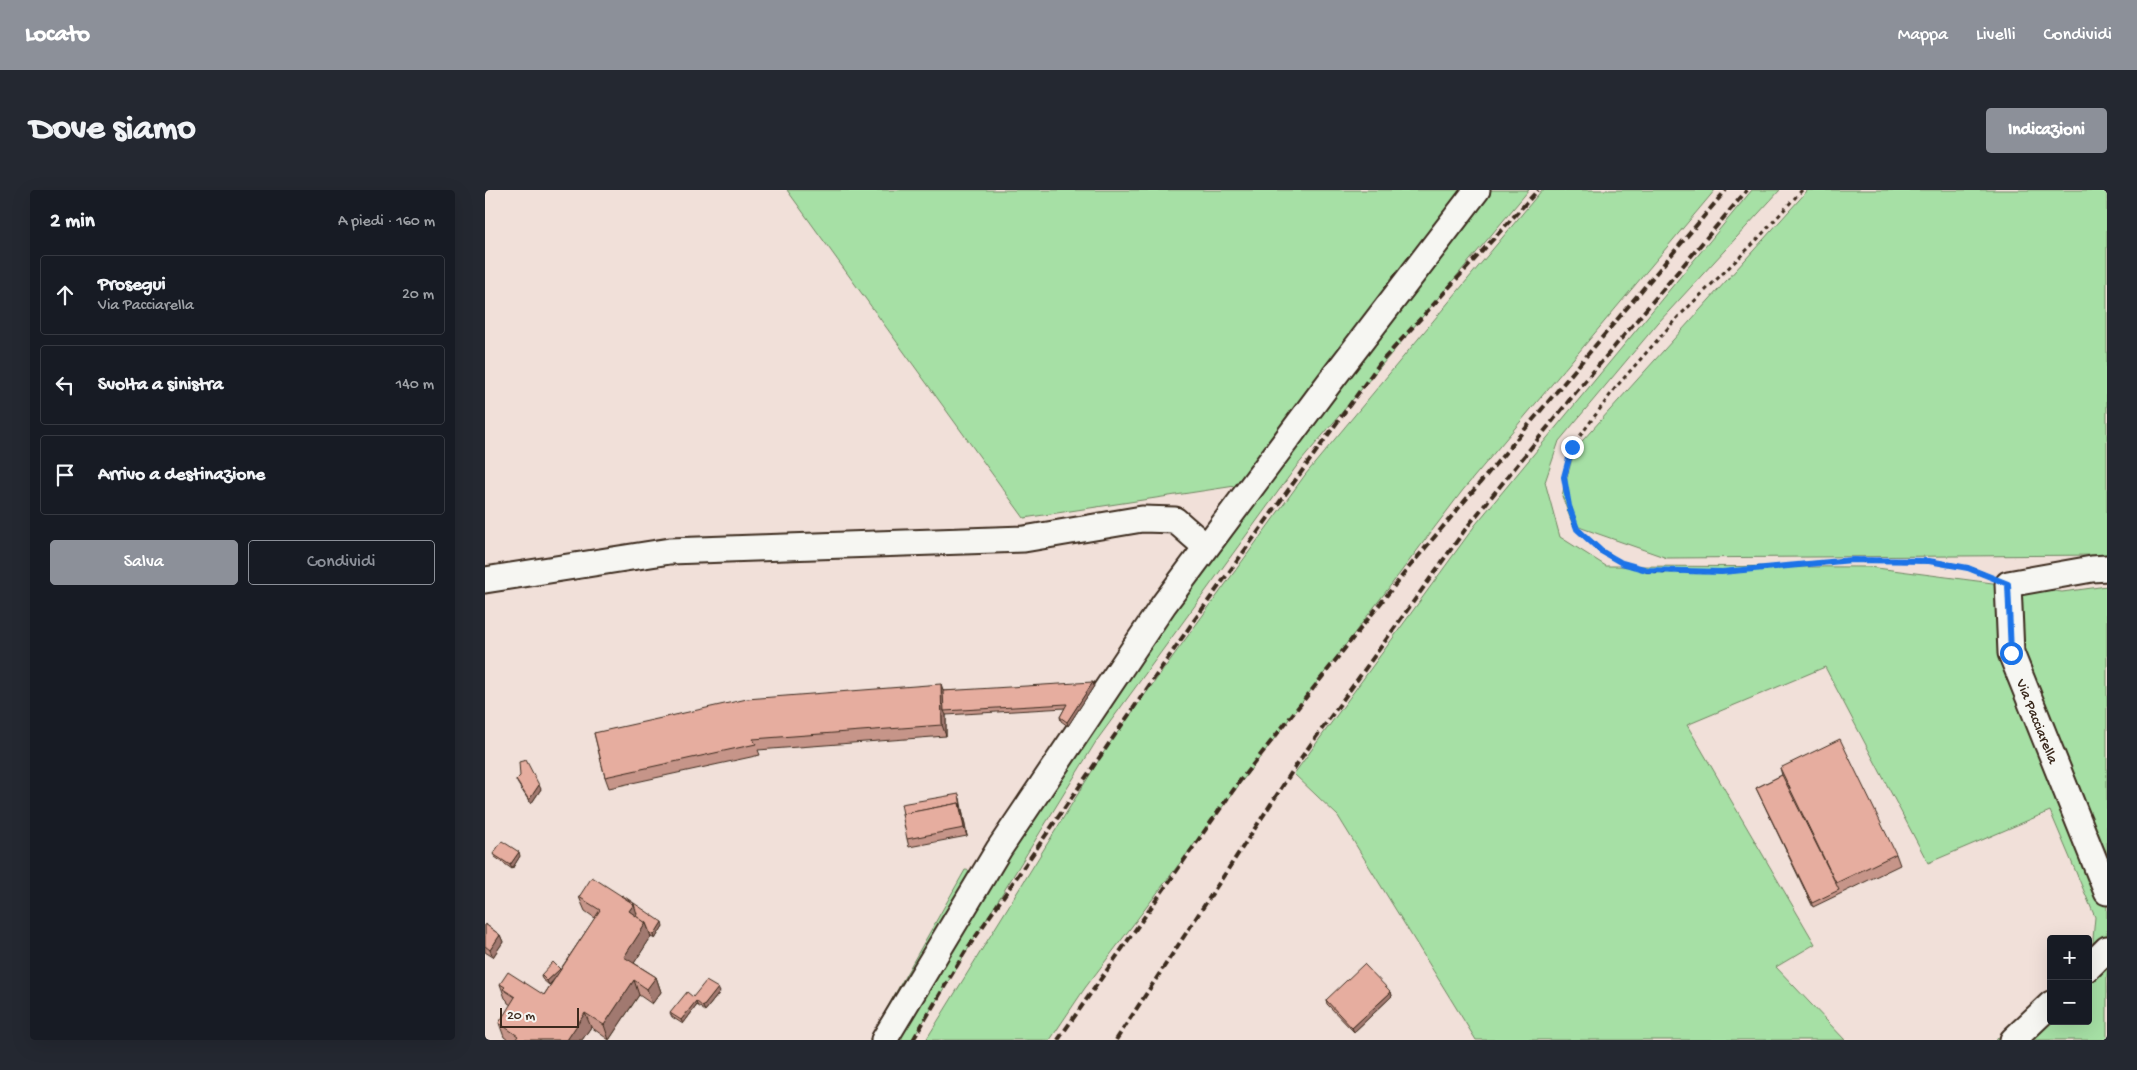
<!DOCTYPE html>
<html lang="it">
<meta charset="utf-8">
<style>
:root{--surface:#171b24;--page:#242831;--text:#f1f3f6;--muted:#9ea1a6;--line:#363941;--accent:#8c9099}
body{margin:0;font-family:"Gochi Hand",sans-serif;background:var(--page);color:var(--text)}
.controls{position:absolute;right:15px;bottom:15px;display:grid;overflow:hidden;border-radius:5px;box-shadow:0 5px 20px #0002}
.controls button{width:45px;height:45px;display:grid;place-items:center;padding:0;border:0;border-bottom:1px solid var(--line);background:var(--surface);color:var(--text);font:25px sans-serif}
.scale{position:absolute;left:15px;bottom:12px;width:79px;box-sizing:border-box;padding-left:5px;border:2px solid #3b2a1e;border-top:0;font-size:14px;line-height:18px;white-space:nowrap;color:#3b2a1e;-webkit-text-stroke:4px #f6f6f2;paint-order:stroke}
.stop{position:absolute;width:15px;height:15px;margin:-11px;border:4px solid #1a73e8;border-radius:50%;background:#fff}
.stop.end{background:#1a73e8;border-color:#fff;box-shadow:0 1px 5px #0008}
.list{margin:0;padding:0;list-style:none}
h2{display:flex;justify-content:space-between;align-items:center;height:65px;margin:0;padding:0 20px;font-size:21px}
h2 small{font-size:16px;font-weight:400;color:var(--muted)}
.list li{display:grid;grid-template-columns:32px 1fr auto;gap:15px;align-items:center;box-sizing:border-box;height:80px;margin:0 10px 10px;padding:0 10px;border:1px solid var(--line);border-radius:5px}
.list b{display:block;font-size:19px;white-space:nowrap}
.list p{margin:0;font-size:16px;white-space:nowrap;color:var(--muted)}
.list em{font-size:16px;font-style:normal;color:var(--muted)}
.actions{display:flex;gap:10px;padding:15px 20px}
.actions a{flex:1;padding:11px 0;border:1px solid var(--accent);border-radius:5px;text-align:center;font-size:18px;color:var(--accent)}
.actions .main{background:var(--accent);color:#fff}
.icon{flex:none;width:28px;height:28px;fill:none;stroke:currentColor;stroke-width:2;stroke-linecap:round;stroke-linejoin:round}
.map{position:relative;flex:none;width:1622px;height:850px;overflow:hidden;border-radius:5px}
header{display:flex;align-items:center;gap:30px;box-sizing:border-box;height:70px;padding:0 25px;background:var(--accent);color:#fff}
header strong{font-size:24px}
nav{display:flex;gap:28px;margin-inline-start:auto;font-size:18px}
.intro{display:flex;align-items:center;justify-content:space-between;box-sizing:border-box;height:120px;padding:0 30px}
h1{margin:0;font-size:35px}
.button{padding:12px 22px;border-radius:5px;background:var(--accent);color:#fff;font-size:18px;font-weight:700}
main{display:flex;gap:30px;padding:0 30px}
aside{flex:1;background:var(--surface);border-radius:5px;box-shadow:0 5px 20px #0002}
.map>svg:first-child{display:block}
</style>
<header>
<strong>Locato</strong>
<nav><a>Mappa</a><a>Livelli</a><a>Condividi</a></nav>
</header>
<div class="intro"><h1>Dove siamo</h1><a class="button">Indicazioni</a></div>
<main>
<aside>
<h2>2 min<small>A piedi · 160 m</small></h2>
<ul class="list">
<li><svg class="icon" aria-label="ahead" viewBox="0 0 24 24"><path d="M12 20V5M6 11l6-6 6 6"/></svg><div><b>Prosegui</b><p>Via Pacciarella</p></div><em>20 m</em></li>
<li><svg class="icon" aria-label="left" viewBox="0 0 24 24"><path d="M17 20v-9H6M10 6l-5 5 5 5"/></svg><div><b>Svolta a sinistra</b></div><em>140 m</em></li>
<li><svg class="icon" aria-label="arrive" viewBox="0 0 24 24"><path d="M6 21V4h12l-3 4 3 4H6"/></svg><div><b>Arrivo a destinazione</b></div></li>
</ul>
<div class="actions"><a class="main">Salva</a><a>Condividi</a></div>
</aside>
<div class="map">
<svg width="1622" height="850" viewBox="0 0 1622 850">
<rect width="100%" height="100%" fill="#f1e0d9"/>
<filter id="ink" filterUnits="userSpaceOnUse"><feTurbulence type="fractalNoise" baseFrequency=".02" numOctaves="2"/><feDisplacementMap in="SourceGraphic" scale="10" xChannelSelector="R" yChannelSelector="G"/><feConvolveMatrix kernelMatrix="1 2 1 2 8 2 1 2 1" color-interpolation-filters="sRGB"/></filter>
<g filter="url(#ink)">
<g fill="#a6e0a5" stroke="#708562">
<polygon points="302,0 1044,0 811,277 612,550 427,850 384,850 480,680 497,682 750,296 539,328"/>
<polygon points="1057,0 1230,0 978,300 600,798 565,850 441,850 622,557 820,285"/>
<polygon points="1267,0 1295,0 1173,133 1074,251 1060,292 1075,347 1121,376 1384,377 1577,402 1622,396 1622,850 1511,850 1566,798 1566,831 1603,831 1603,763 1607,760 1610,727 1565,621 1443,673 1340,477 1202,535 1330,754 1291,777 1360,850 991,850 853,626 809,584 991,334"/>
<polygon points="1323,0 1622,0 1622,365 1182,368 1088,335 1077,306 1089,260"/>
</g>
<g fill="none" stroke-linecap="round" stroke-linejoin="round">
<defs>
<g id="street">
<polyline points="1622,378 1607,379 1523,394 1526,463 1622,702"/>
<polyline points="0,390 185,361 539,349 657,329 690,330 721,357"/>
<polyline points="1603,778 1622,759"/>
<polyline points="399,850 514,659 679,414 844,193 992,0"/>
<polyline points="1528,850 1566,814"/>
</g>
</defs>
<use href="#street" stroke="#3b2a1e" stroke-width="29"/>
<polyline stroke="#3b2a1e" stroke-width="3" stroke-dasharray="4 4" stroke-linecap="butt" points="1317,0 1268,54 1190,130 1131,197 1087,257 1079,287 1084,315 1092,339 1116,361 1137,373 1162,381 1237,382 1367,370 1445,371 1483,378 1501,385"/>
<use href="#street" stroke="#f6f6f2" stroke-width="25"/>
<g stroke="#3b2a1e" stroke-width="4" stroke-dasharray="8 4" stroke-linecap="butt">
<polyline points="428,850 480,762 708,432 895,173 1053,0"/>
<polyline points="573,850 754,592 925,376 1241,0"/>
<polyline points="631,850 816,568 982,337 1091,202 1262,0"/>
</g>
</g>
<g fill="#c69589" stroke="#3b2a1e">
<polygon points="609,496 583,536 576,531 575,527 580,518 461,525 461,546 273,560 275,565 124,598 120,587 109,543 458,501"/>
<polygon points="1295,578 1411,664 1415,675 1328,717 1271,598 1297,585"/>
<polygon points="35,586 56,599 46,614 33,594 31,590"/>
<polygon points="475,608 482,646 424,657 422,649"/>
<polygon points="8,664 35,666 27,679 10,667"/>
<polygon points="94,707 178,736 170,749 166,747 149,773 171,787 176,802 167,814 154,805 124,850 106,837 97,850 23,850 19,847 14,833 26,815 23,813 22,810 20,808 15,794 59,805 68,791 64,795 57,789 56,785 75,779 75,780 110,728 100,721"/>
<polygon points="0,734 15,745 18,752 8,767 0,762"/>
<polygon points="235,802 220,821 212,815 198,834 187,827 185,823 208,807"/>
<polygon points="906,802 907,806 869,842 842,814 841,810"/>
</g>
<g fill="#a1796f" stroke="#3b2a1e">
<polygon points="608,492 609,496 583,536 582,532"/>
<polygon points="456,494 460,505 459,521 461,525 461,546 457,535"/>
<polygon points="54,595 56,599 46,614 44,610"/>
<polygon points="474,613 477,621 482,646 479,638"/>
<polygon points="34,662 35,666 27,679 25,675"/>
<polygon points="149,714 154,728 144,721"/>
<polygon points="177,732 178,736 170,749 169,745"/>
<polygon points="161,733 166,747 144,781 139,767"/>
<polygon points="15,745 18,752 8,767 5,760"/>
<polygon points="75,779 76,782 64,795 62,791"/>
<polygon points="171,787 176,802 167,814 162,799"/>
<polygon points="149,790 154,805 124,850 119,835"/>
<polygon points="233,798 235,802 220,821 218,817"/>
<polygon points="906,802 907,806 869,842 867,838"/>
<polygon points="211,811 212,815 198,834 196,830"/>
<polygon points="100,823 106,837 97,850 82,850"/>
</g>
<g fill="#e6ad9f" stroke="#3b2a1e">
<polygon points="608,492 582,532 575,527 582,514 459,521 458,501"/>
<polygon points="456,494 457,535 268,549 271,554 120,587 109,543 262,509"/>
<polygon points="1355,549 1411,664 1351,693 1295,578"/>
<polygon points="41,570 54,595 44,610 31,590 35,586 34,572"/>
<polygon points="1297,585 1354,700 1327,713 1271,598"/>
<polygon points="474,604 476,617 474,613 418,624 416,614"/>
<polygon points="474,613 479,638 422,649 417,624"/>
<polygon points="17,651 34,662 25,675 8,664"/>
<polygon points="107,687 149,714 144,721 161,733 139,767 171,787 162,799 149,790 119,835 100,823 82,850 30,850 33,846 14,833 30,807 18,799 20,797 15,794 23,782 59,805 115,720 94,707"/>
<polygon points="137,705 177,732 169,745 165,743 161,733 151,726 152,724 149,714 136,706"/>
<polygon points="0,734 15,745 5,760 0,756"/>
<polygon points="68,772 75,779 62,791 56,785"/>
<polygon points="879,774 906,802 867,838 841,810"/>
<polygon points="221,791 233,798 218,817 211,811 196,830 185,823 202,802 208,807"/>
</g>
</g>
<g fill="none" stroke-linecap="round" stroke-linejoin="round" filter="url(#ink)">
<polyline stroke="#1a73e8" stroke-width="6" points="1087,257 1079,287 1084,316 1092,339 1116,361 1137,373 1162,380 1237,382 1367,370 1444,371 1483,378 1523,394 1526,463"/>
</g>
<g text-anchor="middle" stroke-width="4" stroke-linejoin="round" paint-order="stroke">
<g font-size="15" fill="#3b2a1e" stroke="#f6f6f2">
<text transform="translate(1553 531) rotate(68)" y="5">Via Pacciarella</text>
</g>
</g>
</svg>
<div class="controls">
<button>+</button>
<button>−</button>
</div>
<div class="scale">20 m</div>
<div class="stop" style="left:1526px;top:463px"></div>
<div class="stop end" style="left:1087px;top:257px"></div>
</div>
</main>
